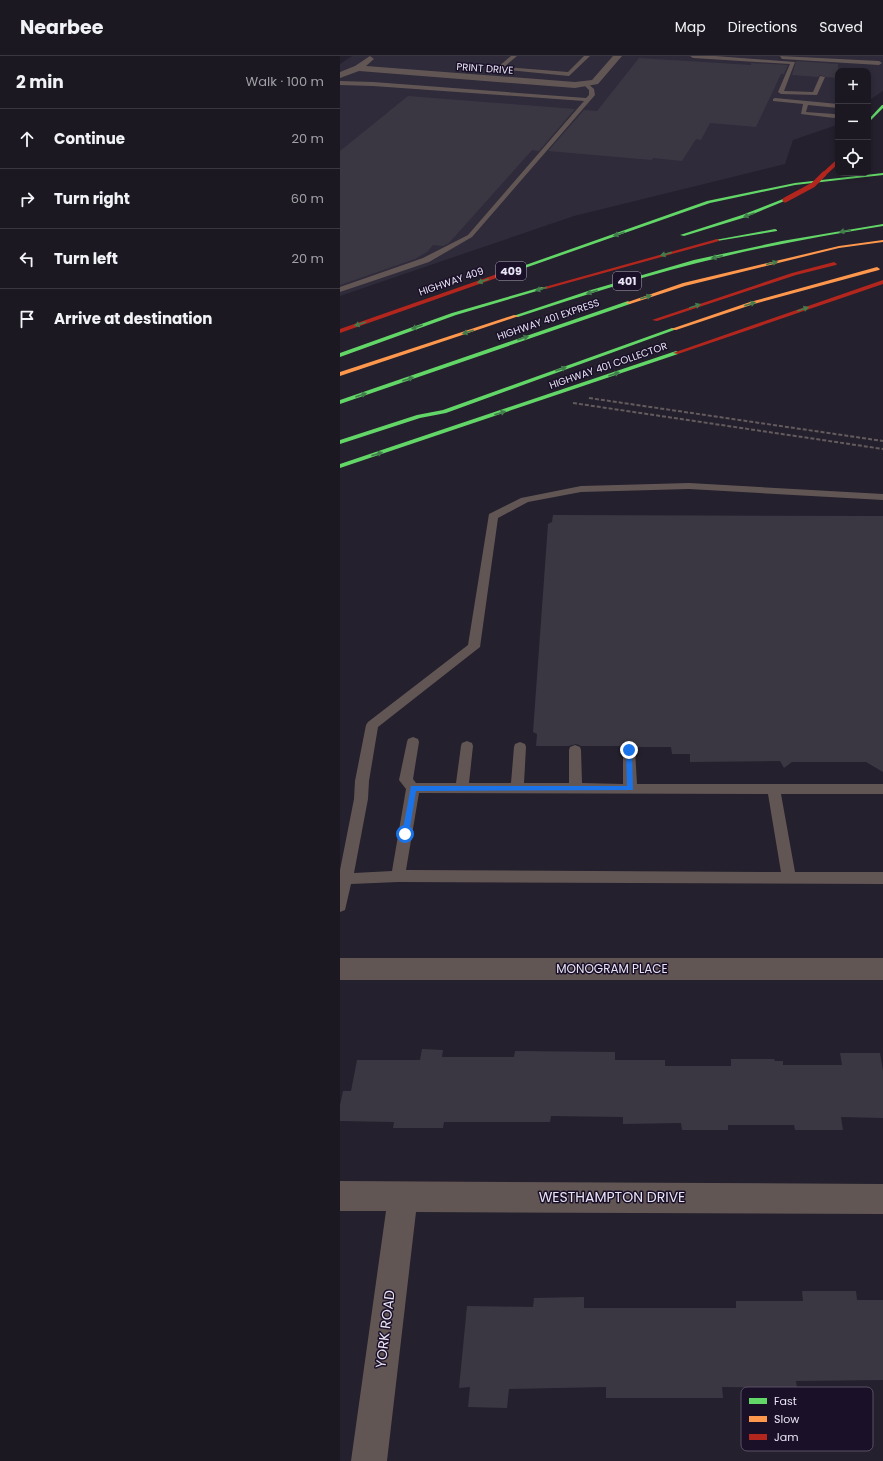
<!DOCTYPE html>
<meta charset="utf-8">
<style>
:root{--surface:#1b1822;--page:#28252f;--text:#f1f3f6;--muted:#a0a0a5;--line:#393740}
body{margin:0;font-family:Poppins,sans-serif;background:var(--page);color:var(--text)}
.controls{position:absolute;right:12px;top:12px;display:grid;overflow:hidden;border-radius:8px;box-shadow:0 2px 6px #0003}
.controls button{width:36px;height:36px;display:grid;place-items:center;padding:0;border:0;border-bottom:1px solid var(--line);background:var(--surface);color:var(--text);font:20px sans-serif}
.stop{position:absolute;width:12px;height:12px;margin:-9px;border:3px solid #1a73e8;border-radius:50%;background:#fff}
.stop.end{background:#1a73e8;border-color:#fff;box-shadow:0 1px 4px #0008}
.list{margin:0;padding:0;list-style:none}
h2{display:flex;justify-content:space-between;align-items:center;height:52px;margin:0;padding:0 16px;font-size:17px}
h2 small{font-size:13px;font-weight:400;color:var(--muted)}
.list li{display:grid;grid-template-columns:26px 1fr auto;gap:12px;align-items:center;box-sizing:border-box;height:60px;padding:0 16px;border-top:1px solid var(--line)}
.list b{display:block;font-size:15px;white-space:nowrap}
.list em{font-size:13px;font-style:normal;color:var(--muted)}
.icon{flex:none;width:22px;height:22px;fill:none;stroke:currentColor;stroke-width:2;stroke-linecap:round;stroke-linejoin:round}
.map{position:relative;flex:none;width:543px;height:1405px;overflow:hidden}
header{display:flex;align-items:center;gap:24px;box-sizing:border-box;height:56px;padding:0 20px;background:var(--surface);border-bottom:1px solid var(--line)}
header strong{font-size:19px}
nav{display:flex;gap:22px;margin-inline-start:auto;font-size:14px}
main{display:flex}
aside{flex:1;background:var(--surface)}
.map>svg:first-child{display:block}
</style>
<header>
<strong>Nearbee</strong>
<nav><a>Map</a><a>Directions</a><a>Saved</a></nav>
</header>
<main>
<aside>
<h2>2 min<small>Walk · 100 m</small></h2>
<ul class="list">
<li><svg class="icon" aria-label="ahead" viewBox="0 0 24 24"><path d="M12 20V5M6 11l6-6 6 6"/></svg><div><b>Continue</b></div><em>20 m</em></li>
<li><svg class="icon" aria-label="right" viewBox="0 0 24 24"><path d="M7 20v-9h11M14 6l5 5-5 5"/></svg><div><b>Turn right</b></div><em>60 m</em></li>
<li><svg class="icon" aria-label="left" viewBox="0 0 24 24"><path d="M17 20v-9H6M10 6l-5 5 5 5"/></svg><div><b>Turn left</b></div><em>20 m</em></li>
<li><svg class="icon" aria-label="arrive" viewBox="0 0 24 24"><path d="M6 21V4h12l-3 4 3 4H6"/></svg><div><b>Arrive at destination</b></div></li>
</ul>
</aside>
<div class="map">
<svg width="543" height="1405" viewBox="0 0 543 1405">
<rect width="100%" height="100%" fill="#24202d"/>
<polygon fill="#2f2b3b" points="12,0 543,0 543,35 528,45 528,15 498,15 498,67 494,70 453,84 445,108 234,160 0,240 0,8"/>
<g fill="#3b3742">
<polygon points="299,2 411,9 411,7 448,9 444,18 441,18 416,71 370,67 361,84 356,83 342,105 313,102 312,104 208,95 244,54 257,55"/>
<polygon points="456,5 498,8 498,22 486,21 480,19 478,21 452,19"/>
<polygon points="68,40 235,53 199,95 192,94 109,187 103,190 93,189 87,196 75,203 0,229 0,95"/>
<polygon points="213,459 543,460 543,716 526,706 452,706 444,712 440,705 350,706 350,698 332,698 331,691 295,691 290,688 283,690 241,690 236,688 229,690 196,690 197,678 193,676 208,468 212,466"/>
<polygon points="82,993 103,994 102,1001 174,1001 175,995 275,996 275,1004 325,1004 325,1010 391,1010 391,1003 434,1003 435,1005 443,1005 443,1009 502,1009 500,997 540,997 543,1015 543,1062 501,1061 503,1074 455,1074 454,1069 388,1069 388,1074 342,1074 341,1067 283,1068 283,1061 211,1060 210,1066 104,1066 103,1072 53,1072 54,1066 0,1065 0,1049 3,1035 11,1035 17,1004 80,1004"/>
<polygon points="462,1235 516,1235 517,1244 543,1244 543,1324 456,1325 457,1332 382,1331 383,1342 266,1342 266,1331 169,1333 167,1352 128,1351 130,1331 119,1332 127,1250 193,1251 194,1242 244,1241 244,1252 396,1252 396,1245 463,1245"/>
</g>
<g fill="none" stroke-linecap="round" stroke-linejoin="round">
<g fill="#625655" fill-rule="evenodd">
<polygon points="171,0 177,0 164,11 228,16 244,0 250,0 229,20 158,13 158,11"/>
<polygon points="350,0 375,0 455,6 444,35 473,36 480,20 485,21 477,39 441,38 438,36 450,8 353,2"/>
<polygon points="440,0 539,5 542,7 539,9 442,3"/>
<polygon points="0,25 33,26 246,42 249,39 249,34 243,28 246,26 254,33 255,39 132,181 89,206 0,236 0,231 83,202 128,179 244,45 33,30 0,29"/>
<polygon points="435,42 498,48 498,52 468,49 466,56 494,58 497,60 494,62 461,58 463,48 433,45 433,43"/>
<path d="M349,427l194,11v6l-194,-11 -108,3 -53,10 -30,16 -18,129 -102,80 -9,54 -1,18 -14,74 38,-2 14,-82 -7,-9 8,-38 1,-3 5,-2 5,2 1,3 -6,37 3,4h40l5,-37 1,-3 5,-2 5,2 1,3 -4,37h42l3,-36 1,-3 5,-2 5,2 1,3 -2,36h45v-33l1,-3 5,-2 5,2 1,3 1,33 41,1v-34l1,-3 5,-2 5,2 1,3 2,34h246v10h-102l14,78h88v12l-485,-2 -47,2 -6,26 -5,2v-42l14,-71 1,-18 11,-56 2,-3 100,-77 21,-131 32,-16 60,-12zM79,737l349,1 13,78 -375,-2z"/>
</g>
<g fill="#625655" fill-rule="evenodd">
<polygon points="30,0 34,3 26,10 235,26 252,24 273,0 282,0 258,28 235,32 19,15 0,22 0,16 15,10"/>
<rect x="0" y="902" width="543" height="22"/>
<polygon points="0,1125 543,1128 543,1158 76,1156 47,1405 11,1405 46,1155 0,1155"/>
</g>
<g fill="#63d668" fill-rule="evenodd">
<polygon points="542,49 543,49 543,52 528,67 528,64"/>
<polygon points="543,117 543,119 455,129 370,147 185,212 180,211 367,145 455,127"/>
<polygon points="443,143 447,144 406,161 344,180 340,179 402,159"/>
<path d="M543,168v2c-54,9 -108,18 -161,31 -69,16 -137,38 -204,60l-5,-1 78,-26 103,-30 88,-19z"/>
<polygon points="435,173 437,174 437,175 377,185 375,184"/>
<polygon points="202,231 207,232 116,259 0,301 0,297 112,257"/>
<polygon points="288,245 291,247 290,248 0,348 0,344"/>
<polygon points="332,272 337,273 106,357 80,362 0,388 0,384 77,359 103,354"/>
<polygon points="336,295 338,296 338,298 0,412 0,408"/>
</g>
<g fill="#ff974d" fill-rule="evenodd">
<polygon points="543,184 543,186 499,192 345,230 290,248 285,247 343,227 499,190"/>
<polygon points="537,211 540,213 539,214 414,248 336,274 331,273 410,246"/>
<polygon points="174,259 179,260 0,320 0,316"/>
</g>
<g fill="#b3261e" fill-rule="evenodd">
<polygon points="377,183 379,184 379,185 206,233 201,232"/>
<polygon points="494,206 497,208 496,209 456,219 317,265 312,264 452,217"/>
<polygon points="183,209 185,210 185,212 0,277 0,273"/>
<polygon points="543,224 543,228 338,298 333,297"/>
</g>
<g stroke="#635b5d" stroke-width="2" stroke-dasharray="4 2" stroke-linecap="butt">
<polyline points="249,342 543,385"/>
<polyline points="233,347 543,393"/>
</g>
<polyline stroke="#b3261e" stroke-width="4" points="483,119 496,107"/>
<polyline stroke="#b3261e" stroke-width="5" points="445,144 473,129 484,118"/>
</g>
<defs><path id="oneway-solid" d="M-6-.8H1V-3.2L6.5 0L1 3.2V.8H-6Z"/></defs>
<g fill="#427d4c">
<use href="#oneway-solid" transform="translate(409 159) rotate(160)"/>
<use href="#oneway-solid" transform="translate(505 175) rotate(169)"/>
<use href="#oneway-solid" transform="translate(279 178) rotate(161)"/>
<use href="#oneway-solid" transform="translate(326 198) rotate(164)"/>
<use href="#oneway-solid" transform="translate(377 201) rotate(167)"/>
<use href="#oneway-solid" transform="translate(432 207) rotate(-14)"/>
<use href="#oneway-solid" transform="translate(143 225) rotate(161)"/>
<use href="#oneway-solid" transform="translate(201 233) rotate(164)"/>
<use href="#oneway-solid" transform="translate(252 236) rotate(163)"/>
<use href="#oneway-solid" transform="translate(306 241) rotate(-18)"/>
<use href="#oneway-solid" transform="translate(410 248) rotate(-17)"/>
<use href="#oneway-solid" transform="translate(355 250) rotate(-19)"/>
<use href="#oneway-solid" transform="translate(463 253) rotate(-19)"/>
<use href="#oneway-solid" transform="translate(20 268) rotate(161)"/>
<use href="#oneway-solid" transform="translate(77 271) rotate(160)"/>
<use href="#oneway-solid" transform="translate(128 276) rotate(162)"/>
<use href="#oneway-solid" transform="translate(183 282) rotate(-19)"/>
<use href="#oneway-solid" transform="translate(221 313) rotate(-20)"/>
<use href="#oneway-solid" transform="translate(274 318) rotate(-19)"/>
<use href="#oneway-solid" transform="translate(68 323) rotate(-19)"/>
<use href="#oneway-solid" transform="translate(21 339) rotate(-19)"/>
<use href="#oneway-solid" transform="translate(160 357) rotate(-18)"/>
<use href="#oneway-solid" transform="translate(37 398) rotate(-18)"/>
</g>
<polygon fill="#1a73e8" points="289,692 292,694 293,734 76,735 69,778 65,781 62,778 71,730 287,730 286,694"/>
<g text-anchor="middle" stroke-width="3" stroke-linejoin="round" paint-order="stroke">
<g font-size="10" fill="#e9e4f5" stroke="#1a1129">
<text transform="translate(145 12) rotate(4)" y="4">PRINT DRIVE</text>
<text transform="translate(111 225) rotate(-19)" y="4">HIGHWAY 409</text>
<text transform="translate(208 263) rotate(-19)" y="4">HIGHWAY 401 EXPRESS</text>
<text transform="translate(268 309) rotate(-19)" y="4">HIGHWAY 401 COLLECTOR</text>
</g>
<g fill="#1a1129" stroke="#aba5b8" stroke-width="1">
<rect x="156" y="206" width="30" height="18" rx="3"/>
<rect x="273" y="216" width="28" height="18" rx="3"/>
</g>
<g font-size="11" font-weight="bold" fill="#e9e4f5">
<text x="171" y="219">409</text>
<text x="287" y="229">401</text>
</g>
<g font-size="12" fill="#e9e4f5" stroke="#1a1129">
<text x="272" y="917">MONOGRAM PLACE</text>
</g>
<g font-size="14" fill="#e9e4f5" stroke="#1a1129">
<text x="272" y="1146">WESTHAMPTON DRIVE</text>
<text transform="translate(45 1273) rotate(-83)" y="5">YORK ROAD</text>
</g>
</g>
<rect x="401" y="1331" width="132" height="64" rx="6" fill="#1a1129" stroke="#585066" stroke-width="1"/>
<rect x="409" y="1342" width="18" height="6" fill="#63d668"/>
<rect x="409" y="1360" width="18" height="6" fill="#ff974d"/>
<rect x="409" y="1378" width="18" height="6" fill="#b3261e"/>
<g font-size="11" fill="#e9e4f5">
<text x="434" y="1349">Fast</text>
<text x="434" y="1367">Slow</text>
<text x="434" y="1385">Jam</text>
</g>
</svg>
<div class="controls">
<button>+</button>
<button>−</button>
<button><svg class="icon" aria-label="locate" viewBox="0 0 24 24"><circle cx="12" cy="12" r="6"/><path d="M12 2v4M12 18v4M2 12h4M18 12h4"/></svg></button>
</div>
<div class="stop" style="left:65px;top:778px"></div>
<div class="stop end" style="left:289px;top:694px"></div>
</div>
</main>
